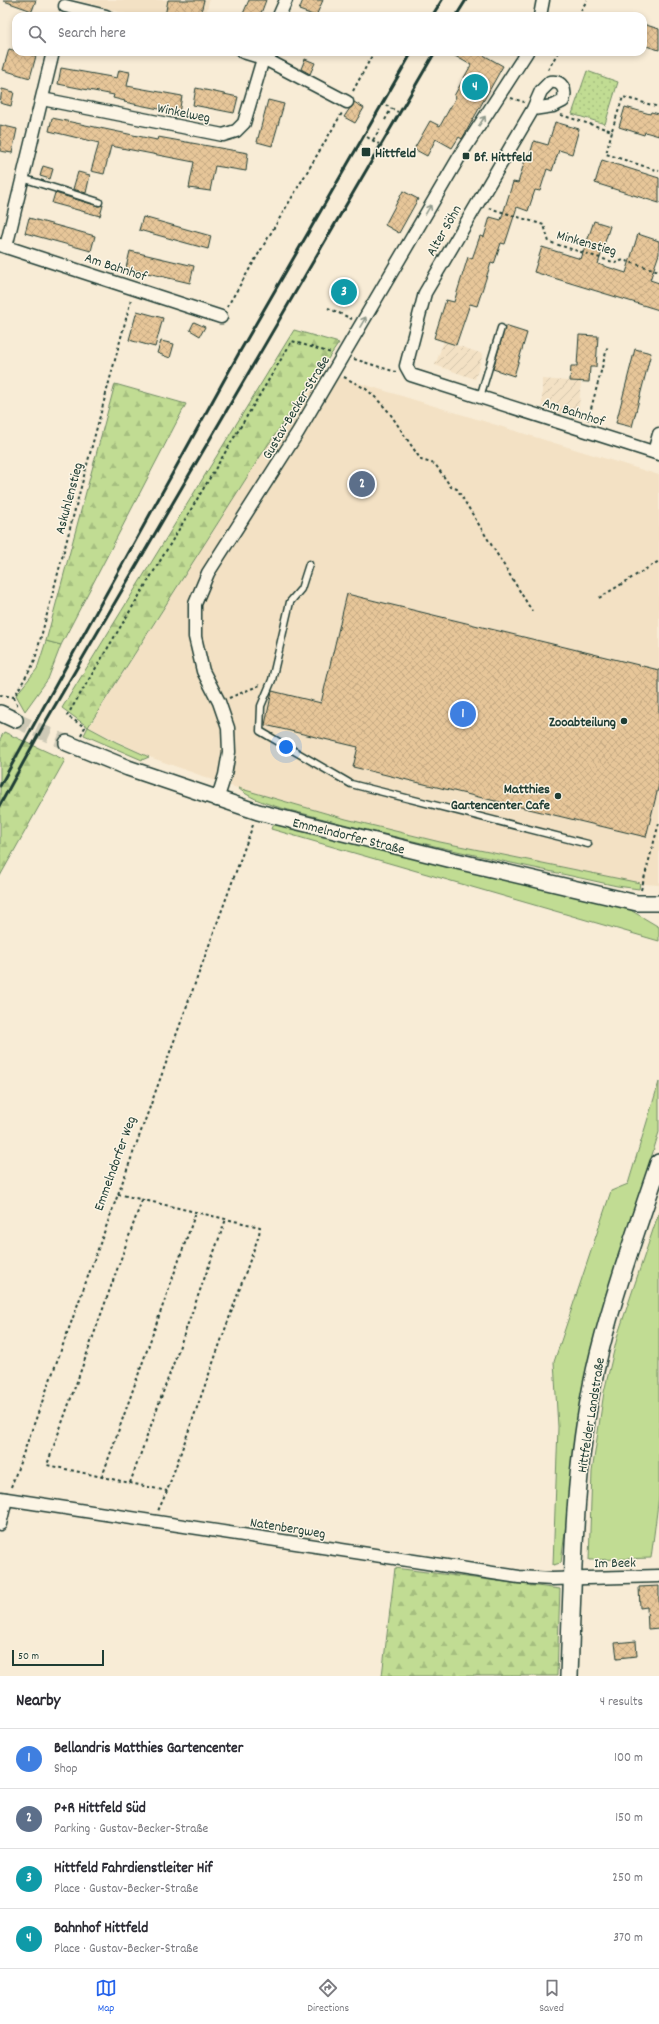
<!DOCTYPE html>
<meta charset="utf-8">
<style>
:root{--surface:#fff;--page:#f7f7f7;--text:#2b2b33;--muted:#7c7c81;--line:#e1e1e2;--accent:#2563eb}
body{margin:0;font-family:Dekko,sans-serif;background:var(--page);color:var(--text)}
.scale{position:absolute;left:12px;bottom:10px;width:92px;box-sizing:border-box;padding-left:4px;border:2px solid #1f3d34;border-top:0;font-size:11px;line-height:14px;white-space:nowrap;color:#1f3d34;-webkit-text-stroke:3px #fcf5e5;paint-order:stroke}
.you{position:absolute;left:286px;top:747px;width:14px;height:14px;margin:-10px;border:3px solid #fff;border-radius:50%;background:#1a73e8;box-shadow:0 0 0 6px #1a73e833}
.badge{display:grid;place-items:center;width:26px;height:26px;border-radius:50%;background:var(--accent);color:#fff;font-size:13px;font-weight:700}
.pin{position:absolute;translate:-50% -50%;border:2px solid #fff;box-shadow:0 1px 4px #0006}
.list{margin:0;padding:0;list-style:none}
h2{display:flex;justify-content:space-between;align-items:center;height:52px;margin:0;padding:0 16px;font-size:17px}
h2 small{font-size:13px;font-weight:400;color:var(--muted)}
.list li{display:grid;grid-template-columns:26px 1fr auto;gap:12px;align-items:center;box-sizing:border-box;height:60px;padding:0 16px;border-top:1px solid var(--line)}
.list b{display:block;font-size:15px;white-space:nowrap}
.list p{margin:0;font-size:13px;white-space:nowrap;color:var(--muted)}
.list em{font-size:13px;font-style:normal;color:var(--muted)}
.icon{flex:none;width:22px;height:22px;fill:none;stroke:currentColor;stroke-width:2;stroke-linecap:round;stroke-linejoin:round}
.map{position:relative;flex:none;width:659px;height:1676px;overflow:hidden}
.search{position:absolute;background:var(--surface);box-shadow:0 2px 6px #0003;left:12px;right:12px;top:12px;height:44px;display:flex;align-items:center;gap:10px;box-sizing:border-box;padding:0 14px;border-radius:12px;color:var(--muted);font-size:15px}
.sheet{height:292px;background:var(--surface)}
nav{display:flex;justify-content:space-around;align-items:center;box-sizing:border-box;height:56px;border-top:1px solid var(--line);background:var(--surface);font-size:11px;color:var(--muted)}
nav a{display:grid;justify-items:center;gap:2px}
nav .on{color:var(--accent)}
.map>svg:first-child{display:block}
</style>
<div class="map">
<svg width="659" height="1676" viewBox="0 0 659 1676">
<defs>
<pattern id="industrial-furrows" width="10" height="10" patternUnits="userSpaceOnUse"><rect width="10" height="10" fill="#f3e1c4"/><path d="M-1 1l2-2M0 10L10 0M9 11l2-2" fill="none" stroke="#d0c2a9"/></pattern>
<pattern id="forest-firs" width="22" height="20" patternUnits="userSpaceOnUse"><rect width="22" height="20" fill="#c1dc93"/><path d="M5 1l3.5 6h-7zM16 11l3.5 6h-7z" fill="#a5be7f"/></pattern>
<pattern id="park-dots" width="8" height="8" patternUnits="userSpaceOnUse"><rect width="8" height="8" fill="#c1dc93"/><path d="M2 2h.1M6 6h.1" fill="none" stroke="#a5be7f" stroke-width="1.8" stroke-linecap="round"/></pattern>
<pattern id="building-cross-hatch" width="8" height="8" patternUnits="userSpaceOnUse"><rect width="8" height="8" fill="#e7c699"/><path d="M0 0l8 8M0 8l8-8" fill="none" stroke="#c6ab84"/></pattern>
</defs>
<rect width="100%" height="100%" fill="#f8ecd6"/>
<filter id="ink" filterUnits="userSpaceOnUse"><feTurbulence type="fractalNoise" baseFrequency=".025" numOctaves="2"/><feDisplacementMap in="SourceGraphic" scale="8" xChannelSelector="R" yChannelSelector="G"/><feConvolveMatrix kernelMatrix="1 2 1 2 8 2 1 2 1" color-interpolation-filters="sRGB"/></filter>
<g filter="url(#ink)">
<g fill="#f3e1c4">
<polygon points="76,0 209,0 206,16 134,16"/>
<polygon points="320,371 659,475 659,885 644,884 440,842 346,819 227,785 147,756 89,727 263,452"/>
</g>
<g fill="url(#industrial-furrows)">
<polygon points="444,341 483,354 475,379 435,365"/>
<polygon points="542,379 581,382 578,418 542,407"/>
</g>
<g fill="#c1dc93" stroke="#708c64">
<polygon points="46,641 61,645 48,679 25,711 16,695 37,669"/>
<polygon points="88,727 116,742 149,757 142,760 84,735"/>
<path d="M238,788l108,31 94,23 200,41 -1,6 -22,-3c-99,-22 -199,-42 -297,-68 -24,-7 -63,-13 -82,-30z"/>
<polygon points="273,824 627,908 659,927 659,941 271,829"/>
<polygon points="659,1082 659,1132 585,1376 561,1563 553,1565 558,1427 554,1362 611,1191 628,1184"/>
<polygon points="659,1212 659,1496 651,1558 589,1560 592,1472 604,1392 618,1334"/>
</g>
<g fill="url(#forest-firs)" stroke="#708c64">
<polygon points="294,330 339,343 263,452 88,727 62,708"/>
<polygon points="115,384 186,404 61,645 46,641"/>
<polygon points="4,732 65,760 0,876 0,739"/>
<polygon points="395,1568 560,1589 557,1676 382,1676"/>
</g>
<polygon fill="url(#park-dots)" stroke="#708c64" points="587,71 618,82 605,124 572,114"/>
<g fill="url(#building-cross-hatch)" stroke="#1f3d34">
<polygon points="4,0 36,0 32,11 4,1"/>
<polygon points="168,0 204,0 200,16 165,16"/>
<polygon points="249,0 266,0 260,16 242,16"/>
<polygon points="303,0 323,0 316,16 299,10"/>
<polygon points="643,24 659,29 659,50 643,45"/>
<polygon points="9,49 36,56 30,78 3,70"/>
<polygon points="448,52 478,52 503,66 462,139 459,137 452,148 436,139 427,156 414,149 430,121 440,126 456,97 454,96 471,65"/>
<polygon points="305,59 315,63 310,74 301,69"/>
<polygon points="61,68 117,78 119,70 130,72 127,86 182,96 179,113 124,102 125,101 113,98 114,95 58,84"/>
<polygon points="196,88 238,97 234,113 193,105"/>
<polygon points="2,89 14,92 11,106 0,103"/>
<polygon points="268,100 284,104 272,146 257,142"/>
<polygon points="354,102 364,108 355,123 344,117"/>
<polygon points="625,107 650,114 651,112 659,114 659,136 645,132 644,135 619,127"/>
<polygon points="52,118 157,140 158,137 248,153 246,171 215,166 210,191 189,188 194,162 111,146 104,174 91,171 99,143 49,131"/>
<polygon points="555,122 579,129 572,154 559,150 552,171 547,169 540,191 535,190 528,211 517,207 505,244 501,243 494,264 491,263 477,306 470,304 456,345 434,338 446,300 454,302 468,257 472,259 480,236 484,237 490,217 501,220 513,182 518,183 525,160 528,161 534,141 548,145"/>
<polygon points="0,125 17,129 12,153 0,151"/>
<polygon points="602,160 659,178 659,203 595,183"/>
<polygon points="43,166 53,169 50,179 40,176"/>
<polygon points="78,172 90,175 86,193 73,189"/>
<polygon points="403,191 418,199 399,233 385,225"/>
<polygon points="55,193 98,206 103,205 100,216 52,203"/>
<polygon points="143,217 211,236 208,249 139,230"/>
<polygon points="29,218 95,236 91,251 25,233"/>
<polygon points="594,221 610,226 598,264 626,273 638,234 659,241 659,254 650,280 659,283 659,310 534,272 542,247 581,259"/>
<polygon points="130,251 194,266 190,283 126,268"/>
<polygon points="341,280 355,289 347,303 332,295"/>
<polygon points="137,311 163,318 155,347 129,340"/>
<polygon points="194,322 205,327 200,336 190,330"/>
<polygon points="505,326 527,333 514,376 493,369"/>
<polygon points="579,335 598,336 596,367 590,367 589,382 570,381 571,366 577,366"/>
<polygon points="161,341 174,344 170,358 157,353"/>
<polygon points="635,349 651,353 632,427 616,423"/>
<polygon points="347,594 659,670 659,784 646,837 353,767 358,747 265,725 272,691 321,703"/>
<polygon points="659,1586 659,1628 648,1629 647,1607 640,1608 639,1587"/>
<polygon points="636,1641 637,1656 617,1658 615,1643"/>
</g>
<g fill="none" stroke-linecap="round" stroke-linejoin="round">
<polyline stroke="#cdc9b6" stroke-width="15" stroke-dasharray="15 8" stroke-linecap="butt" points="15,720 67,743"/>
<defs>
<g id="service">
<polyline points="22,178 99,202"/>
<polyline points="480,397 501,328"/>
<polyline points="309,564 301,589 290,602 272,680 261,706 260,731 351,784 588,844"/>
</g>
<g id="minor">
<polyline points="65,6 106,16"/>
<polyline points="279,16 286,0"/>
<polyline points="540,16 543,0"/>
<polyline points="243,52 263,58 347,102"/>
<polyline points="42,99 223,135 236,131 244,123 265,52"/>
<path d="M533,109l20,-3 10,-5c4,-11 -1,-21 -13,-19l-9,9 -8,18 -108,184 -19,73 5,9 248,79"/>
<polyline points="0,245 221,317"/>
<polyline points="6,247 53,52"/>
<polyline points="654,452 659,434"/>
<polyline points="217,800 225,775 229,752 228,728 219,702 203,671 195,637 195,604 208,573 298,432 461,154 527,52"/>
<polyline points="0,1498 519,1577 552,1579 659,1576"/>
<polyline points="0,1524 6,1499"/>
</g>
<g id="tertiary">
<polyline points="0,713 15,720"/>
<polyline points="67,743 128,768 258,812 448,859 637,903 659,903"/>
</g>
<path id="secondary" d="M569,1676c4,-107 4,-217 30,-322 16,-65 39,-128 60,-191"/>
</defs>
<use href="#service" stroke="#1f3d34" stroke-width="9"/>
<use href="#minor" stroke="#1f3d34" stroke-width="15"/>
<use href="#tertiary" stroke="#1f3d34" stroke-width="18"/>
<use href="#secondary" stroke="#1f3d34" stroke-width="20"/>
<g stroke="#1f3d34" stroke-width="2" stroke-dasharray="3 3" stroke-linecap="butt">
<polyline points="578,16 587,0"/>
<polyline points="548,70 558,52"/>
<polyline points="353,91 374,52"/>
<polyline points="511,98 524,102"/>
<polyline points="386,105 398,112"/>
<polyline points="561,115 612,131 606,154 659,171"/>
<polyline points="385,120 391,109"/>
<polyline points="612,130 623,97 659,107"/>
<polyline points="367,137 379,144"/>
<polyline points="373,140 380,129"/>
<polyline points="489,208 544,225 549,242 616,263 623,260 659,271"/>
<polyline points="227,307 342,113"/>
<polyline points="328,308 352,319"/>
<polyline points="354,359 396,372"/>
<polyline points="344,377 366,389 374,396 389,412 421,460 435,464 451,487 457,489 532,611"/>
<polyline points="588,420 608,345"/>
<polyline points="599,598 659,561"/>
<polyline points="0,695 14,697 34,663 131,300"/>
<polyline points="14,697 18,707"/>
<polyline points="229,698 260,685"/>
<polyline points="81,735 85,727 67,716 292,341 331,353"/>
<polyline points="641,890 659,823"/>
<polyline points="118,1194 260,1227 259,1235 167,1491 158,1511"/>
<polyline points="142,1200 47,1465 167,1491"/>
<polyline points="102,1477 196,1212"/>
<polyline points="130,1483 226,1219"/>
<polyline points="11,1487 253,825"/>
</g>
<use href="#service" stroke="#fcf5e5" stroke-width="6"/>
<use href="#minor" stroke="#fcf5e5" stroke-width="12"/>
<use href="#tertiary" stroke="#fcf5e5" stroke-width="15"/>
<use href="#secondary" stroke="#fcf5e5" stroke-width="17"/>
<g stroke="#1f3d34" stroke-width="3">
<polyline points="432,16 442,0"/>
<polyline points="456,16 466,0"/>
<polyline points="0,786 239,353 412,52"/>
<polyline points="0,805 46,721 435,52"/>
</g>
</g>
<defs><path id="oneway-shaft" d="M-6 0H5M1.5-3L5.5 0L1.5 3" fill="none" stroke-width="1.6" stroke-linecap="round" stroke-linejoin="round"/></defs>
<g stroke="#8e998c">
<use href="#oneway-shaft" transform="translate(482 121) rotate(-57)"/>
<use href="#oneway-shaft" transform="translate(428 210) rotate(-60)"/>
<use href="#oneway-shaft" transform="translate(363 322) rotate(-60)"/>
</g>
</g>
<g fill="#1f3d34" stroke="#fcf5e5" stroke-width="1.5">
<rect x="361" y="147" width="10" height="10" rx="2"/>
<rect x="462" y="152" width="8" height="8" rx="2"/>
<circle cx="624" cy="721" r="4"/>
<circle cx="558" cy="796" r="4"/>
</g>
<g text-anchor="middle" stroke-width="3" stroke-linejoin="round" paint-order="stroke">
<g font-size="14" fill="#1f3d34" stroke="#fcf5e5">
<text transform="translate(184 112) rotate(11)" y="5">Winkelweg</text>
<text transform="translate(443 230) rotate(-60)" y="5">Alter Söhn</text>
<text transform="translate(587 242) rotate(16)" y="5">Minkenstieg</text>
<text transform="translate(116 266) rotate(18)" y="5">Am Bahnhof</text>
<text transform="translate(295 407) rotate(-59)" y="5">Gustav-Becker-Straße</text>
<text transform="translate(574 411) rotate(18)" y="5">Am Bahnhof</text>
<text transform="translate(68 498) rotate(-75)" y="5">Askuhlenstieg</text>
<text transform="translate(349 835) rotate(14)" y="5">Emmelndorfer Straße</text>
<text transform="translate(114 1163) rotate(-70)" y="5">Emmelndorfer Weg</text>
<text transform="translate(590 1415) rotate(-81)" y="5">Hittfelder Landstraße</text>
<text transform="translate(288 1527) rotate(9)" y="5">Natenbergweg</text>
<text transform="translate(615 1562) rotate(-1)" y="5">Im Beek</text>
</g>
<g font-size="14" font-weight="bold" fill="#1f3d34" stroke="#fcf5e5" text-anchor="start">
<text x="375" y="157">Hittfeld</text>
<text x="474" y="161">Bf. Hittfeld</text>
<text x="616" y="726" text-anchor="end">Zooabteilung</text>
<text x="550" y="793" text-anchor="end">Matthies<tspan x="550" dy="16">Gartencenter Cafe</tspan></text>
</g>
</g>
</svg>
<div class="scale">50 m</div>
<div class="you"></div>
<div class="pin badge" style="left:463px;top:714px;background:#3f7fe0">1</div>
<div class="pin badge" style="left:362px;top:484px;background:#5c6f8a">2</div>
<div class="pin badge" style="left:344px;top:292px;background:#0f9aa8">3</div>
<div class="pin badge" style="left:475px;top:87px;background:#0f9aa8">4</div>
<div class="search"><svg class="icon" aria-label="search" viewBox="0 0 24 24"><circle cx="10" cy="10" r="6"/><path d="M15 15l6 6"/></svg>Search here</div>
</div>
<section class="sheet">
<h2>Nearby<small>4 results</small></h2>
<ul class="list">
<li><span class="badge" style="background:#3f7fe0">1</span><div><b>Bellandris Matthies Gartencenter</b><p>Shop</p></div><em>100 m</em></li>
<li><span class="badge" style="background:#5c6f8a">2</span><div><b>P+R Hittfeld Süd</b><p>Parking · Gustav-Becker-Straße</p></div><em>150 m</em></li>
<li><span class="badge" style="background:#0f9aa8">3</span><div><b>Hittfeld Fahrdienstleiter Hif</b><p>Place · Gustav-Becker-Straße</p></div><em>250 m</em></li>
<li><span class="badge" style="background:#0f9aa8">4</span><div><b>Bahnhof Hittfeld</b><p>Place · Gustav-Becker-Straße</p></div><em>370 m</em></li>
</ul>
</section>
<nav>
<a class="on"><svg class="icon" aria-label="map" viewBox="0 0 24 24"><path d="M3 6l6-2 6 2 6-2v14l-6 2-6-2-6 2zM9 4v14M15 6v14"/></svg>Map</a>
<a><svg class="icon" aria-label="directions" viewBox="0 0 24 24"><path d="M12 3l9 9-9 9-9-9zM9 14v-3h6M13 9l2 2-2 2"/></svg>Directions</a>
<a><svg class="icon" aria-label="saved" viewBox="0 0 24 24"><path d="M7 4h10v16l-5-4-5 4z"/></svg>Saved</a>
</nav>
